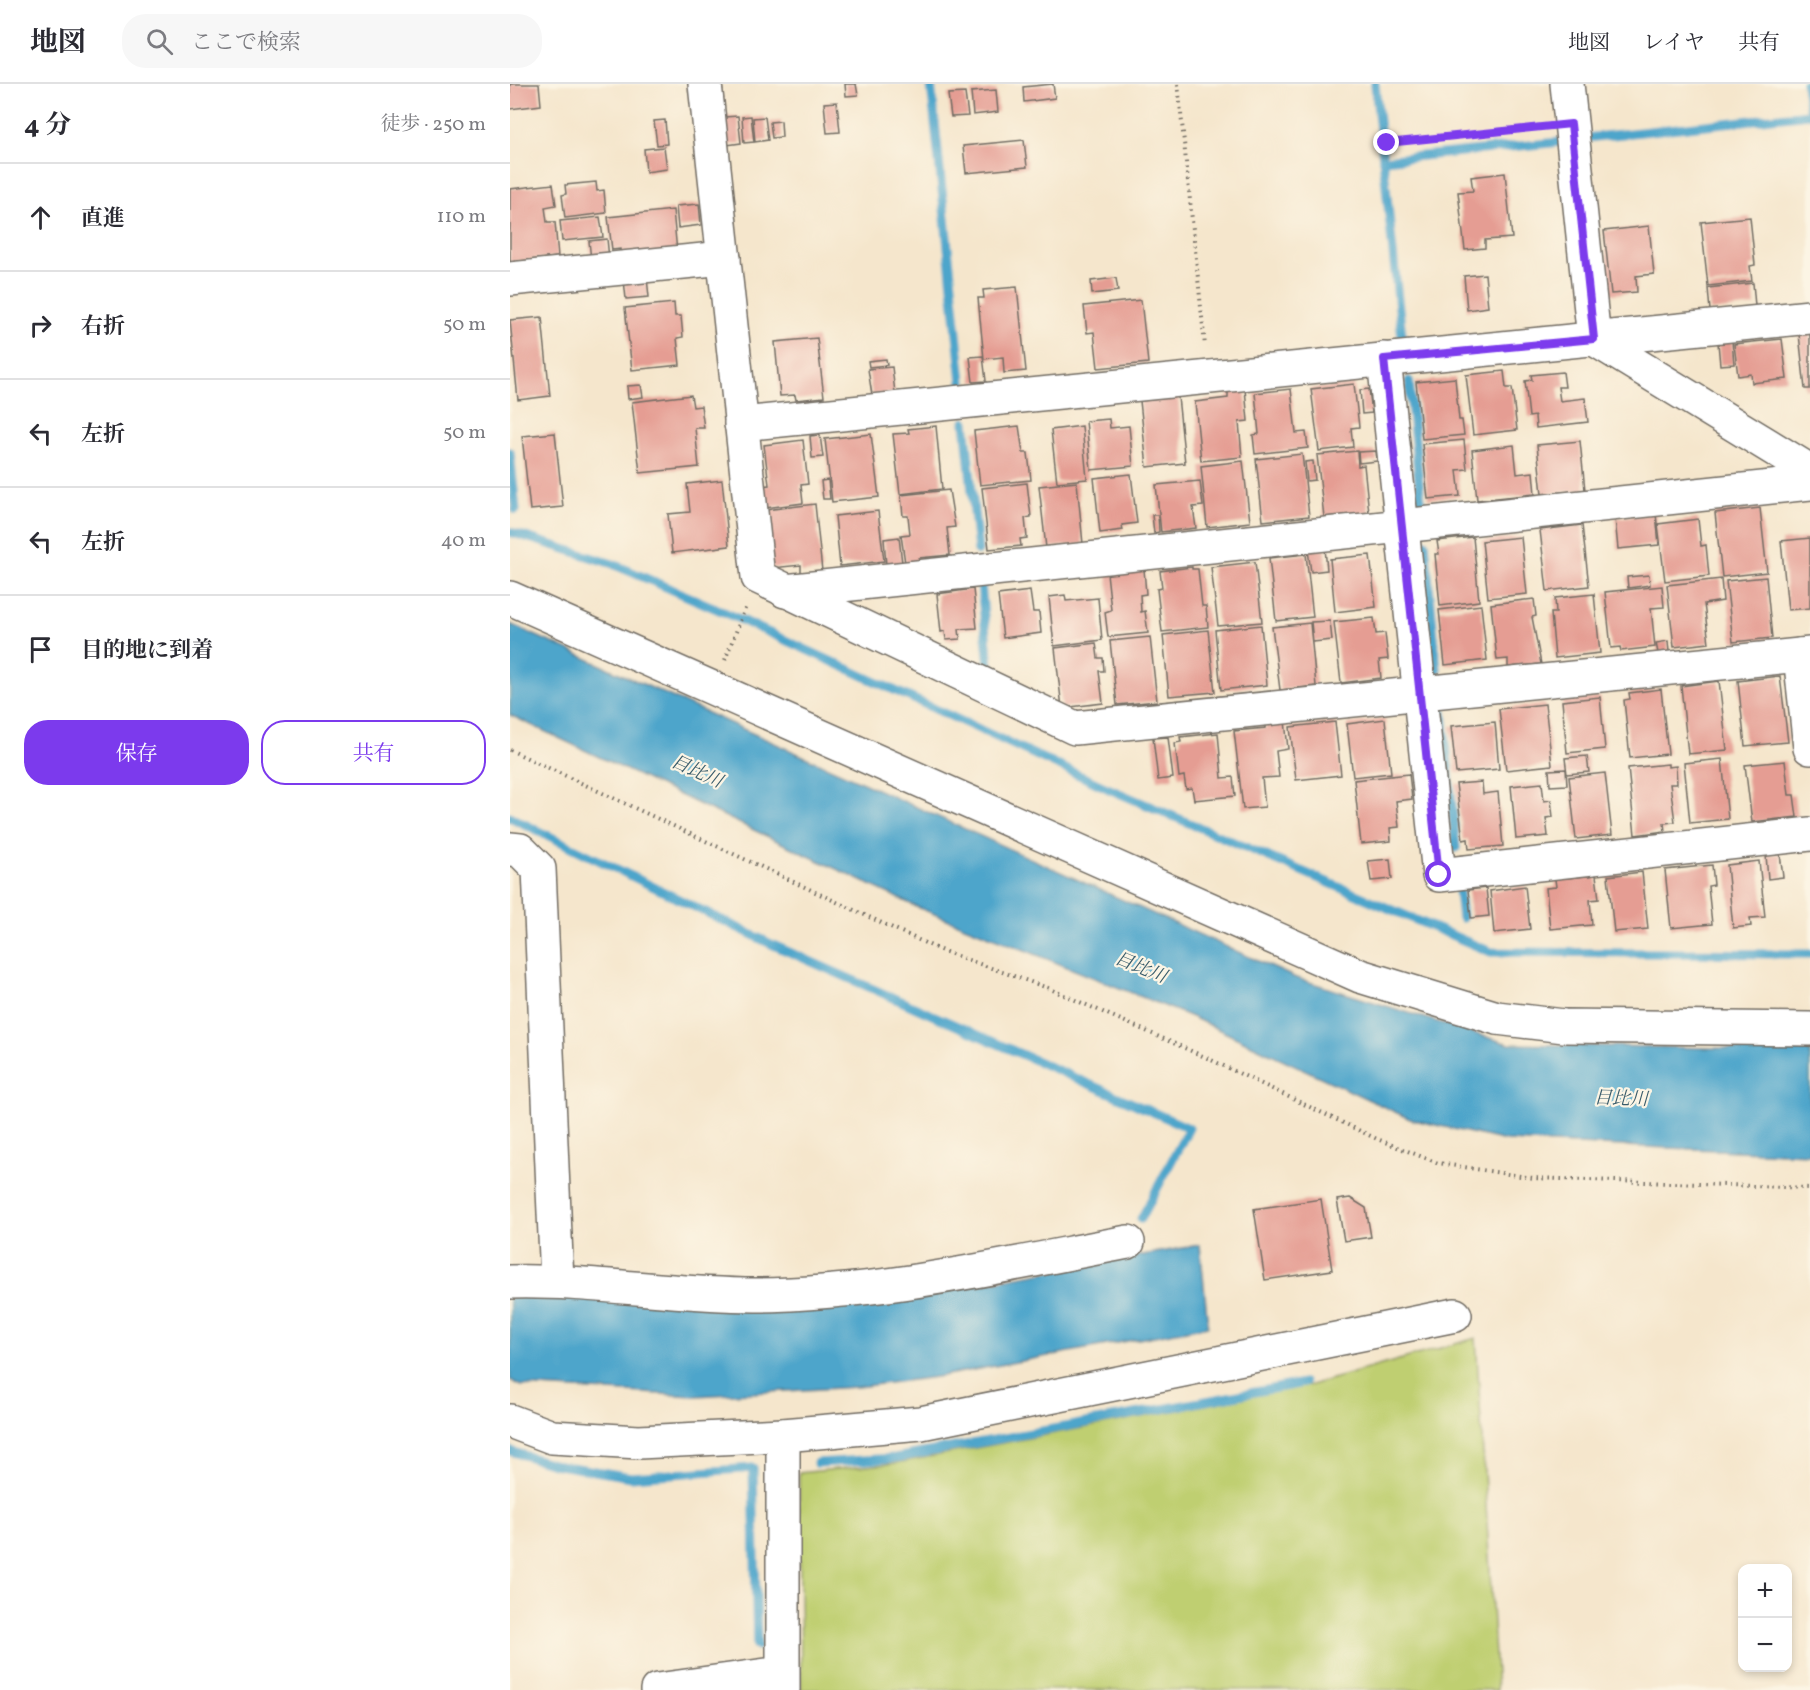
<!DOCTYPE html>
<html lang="ja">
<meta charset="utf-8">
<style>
:root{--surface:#fff;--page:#f7f7f7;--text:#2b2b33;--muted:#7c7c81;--line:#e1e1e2;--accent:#7c3aed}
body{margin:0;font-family:Vollkorn,"Noto Serif JP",serif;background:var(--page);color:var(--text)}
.controls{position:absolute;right:18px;bottom:18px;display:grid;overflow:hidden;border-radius:12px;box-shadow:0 3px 9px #0003}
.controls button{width:54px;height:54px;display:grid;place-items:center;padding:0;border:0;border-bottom:2px solid var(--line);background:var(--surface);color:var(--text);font:30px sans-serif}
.stop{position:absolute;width:18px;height:18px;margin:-14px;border:4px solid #7c3aed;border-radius:50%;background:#fff}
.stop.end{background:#7c3aed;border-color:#fff;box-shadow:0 2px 6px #0008}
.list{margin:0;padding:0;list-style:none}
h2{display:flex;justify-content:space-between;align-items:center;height:78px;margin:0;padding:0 24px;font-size:26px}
h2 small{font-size:20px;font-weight:400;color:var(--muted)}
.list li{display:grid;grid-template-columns:39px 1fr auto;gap:18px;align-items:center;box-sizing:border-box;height:108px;padding:0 24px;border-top:2px solid var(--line)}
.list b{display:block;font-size:22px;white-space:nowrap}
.list em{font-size:20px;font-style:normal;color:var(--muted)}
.actions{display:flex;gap:12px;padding:18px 24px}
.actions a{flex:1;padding:14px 0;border:2px solid var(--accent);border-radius:24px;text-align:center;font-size:21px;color:var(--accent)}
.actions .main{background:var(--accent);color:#fff}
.icon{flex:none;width:33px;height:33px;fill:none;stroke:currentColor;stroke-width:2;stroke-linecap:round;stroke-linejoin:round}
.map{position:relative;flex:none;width:1300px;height:1606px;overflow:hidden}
header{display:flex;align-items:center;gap:36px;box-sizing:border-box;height:84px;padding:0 30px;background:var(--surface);border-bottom:2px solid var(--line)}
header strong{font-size:28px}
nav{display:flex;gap:33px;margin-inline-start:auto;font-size:21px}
.search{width:420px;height:54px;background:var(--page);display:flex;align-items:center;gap:15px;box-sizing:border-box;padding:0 21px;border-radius:24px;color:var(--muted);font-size:22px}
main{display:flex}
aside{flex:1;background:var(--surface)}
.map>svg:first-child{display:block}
</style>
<header>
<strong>地図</strong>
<div class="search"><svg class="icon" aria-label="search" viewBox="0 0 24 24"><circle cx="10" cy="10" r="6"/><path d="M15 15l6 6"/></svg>ここで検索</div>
<nav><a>地図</a><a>レイヤ</a><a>共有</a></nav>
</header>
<main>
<aside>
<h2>4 分<small>徒歩 · 250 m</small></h2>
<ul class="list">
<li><svg class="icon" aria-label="ahead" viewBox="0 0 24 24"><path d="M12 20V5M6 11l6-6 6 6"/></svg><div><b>直進</b></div><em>110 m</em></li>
<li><svg class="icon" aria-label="right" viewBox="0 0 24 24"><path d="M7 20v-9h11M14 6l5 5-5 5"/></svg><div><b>右折</b></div><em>50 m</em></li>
<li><svg class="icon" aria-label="left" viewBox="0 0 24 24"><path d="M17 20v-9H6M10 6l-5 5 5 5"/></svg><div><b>左折</b></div><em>50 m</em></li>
<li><svg class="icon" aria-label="left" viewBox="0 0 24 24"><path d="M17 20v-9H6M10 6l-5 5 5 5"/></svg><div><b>左折</b></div><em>40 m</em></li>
<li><svg class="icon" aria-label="arrive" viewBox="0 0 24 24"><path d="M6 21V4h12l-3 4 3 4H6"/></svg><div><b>目的地に到着</b></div></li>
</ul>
<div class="actions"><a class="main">保存</a><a>共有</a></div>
</aside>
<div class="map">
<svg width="1300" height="1606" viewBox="0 0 1300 1606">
<rect width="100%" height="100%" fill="#fcf5e5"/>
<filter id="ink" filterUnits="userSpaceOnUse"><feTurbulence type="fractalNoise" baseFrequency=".0167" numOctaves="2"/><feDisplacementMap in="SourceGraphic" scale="12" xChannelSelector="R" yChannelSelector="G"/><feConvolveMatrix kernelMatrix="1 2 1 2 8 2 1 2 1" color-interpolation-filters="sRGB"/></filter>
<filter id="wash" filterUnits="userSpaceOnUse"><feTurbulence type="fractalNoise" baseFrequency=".008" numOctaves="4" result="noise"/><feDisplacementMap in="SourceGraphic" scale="24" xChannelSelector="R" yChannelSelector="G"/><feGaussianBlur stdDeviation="1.35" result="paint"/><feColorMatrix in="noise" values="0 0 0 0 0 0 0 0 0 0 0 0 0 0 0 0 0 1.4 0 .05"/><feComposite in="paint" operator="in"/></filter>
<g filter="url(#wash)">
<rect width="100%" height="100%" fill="#f5e6cc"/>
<polygon fill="#bfcf71" stroke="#757d4e" stroke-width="1.5" points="966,1254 987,1606 289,1606 291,1605 289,1389 386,1379 801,1301"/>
<g fill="#4da5cb" stroke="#3c687b" stroke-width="1.5">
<polygon points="0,540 786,894 999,960 1300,966 1300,1070 996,1057 900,1035 682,933 407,823 0,631"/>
<polygon points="690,1161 698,1242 426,1293 347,1303 185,1312 12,1302 0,1296 0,1213 474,1199"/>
</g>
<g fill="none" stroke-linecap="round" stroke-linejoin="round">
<g stroke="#4da5cb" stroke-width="9">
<polyline points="421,0 452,298"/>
<polyline points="865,0 892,253"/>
<polyline points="1296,0 1300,29"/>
<polyline points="1075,54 1299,30"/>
<polyline points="873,76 1050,58"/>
<polyline points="899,297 911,419"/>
<polyline points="455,338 468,467"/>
<polyline points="0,368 6,426"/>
<polyline points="0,448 103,480 214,528 597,704 981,868 1300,870"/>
<polyline points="915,459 927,586"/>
<polyline points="471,501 479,582"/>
<polyline points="933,629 946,764"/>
<polyline points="0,733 261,860 679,1044 631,1135"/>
<polyline points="949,807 952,834"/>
<polyline points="0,1367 43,1380 121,1393 243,1384 247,1562"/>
<polyline points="307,1379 385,1374 794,1299"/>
</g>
</g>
<g id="blocks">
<g fill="#e59d93">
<polygon points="0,0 29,0 31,21 0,25"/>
<polygon points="335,0 346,0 348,11 336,12"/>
<polygon points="543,0 545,14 514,18 513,3"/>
<polygon points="486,6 488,28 463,31 461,8"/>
<polygon points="455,9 458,32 441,33 438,10"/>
<polygon points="327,18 330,48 317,49 314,19"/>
<polygon points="228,32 231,59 217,61 214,33"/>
<polygon points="241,32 244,58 234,59 232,33"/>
<polygon points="255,33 258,56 245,58 243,34"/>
<polygon points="155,36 157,60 147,61 144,37"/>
<polygon points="271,37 272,53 262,54 260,38"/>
<polygon points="514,56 517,83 456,89 453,62"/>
<polygon points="154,63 157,85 136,88 134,65"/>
<polygon points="995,89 1002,154 975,156 975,164 955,166 948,108 963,107 961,93"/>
<polygon points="86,98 87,107 94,106 96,129 55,134 52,111 56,110 55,101"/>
<polygon points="43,100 46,121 35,123 37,138 45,138 48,173 0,178 0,105"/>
<polygon points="189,120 191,141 168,144 166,122"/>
<polygon points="163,126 167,168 111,174 110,165 102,166 98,133"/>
<polygon points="90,133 93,153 52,157 50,137"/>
<polygon points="1240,133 1245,181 1240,182 1242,197 1198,202 1191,138"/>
<polygon points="1139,142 1144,190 1126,192 1127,208 1101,210 1094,147"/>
<polygon points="97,155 99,174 81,176 79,157"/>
<polygon points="975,190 978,223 957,226 954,192"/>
<polygon points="137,194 139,213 116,215 114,196"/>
<polygon points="606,194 608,207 582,210 581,197"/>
<polygon points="1243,199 1245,222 1200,227 1198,204"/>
<polygon points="507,203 516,287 494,289 493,273 474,275 468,214 474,214 473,206"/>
<polygon points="631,216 638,279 588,284 584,248 577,249 574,222"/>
<polygon points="164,219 165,232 171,232 173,253 167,254 170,281 122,286 115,224"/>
<polygon points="32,233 40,312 8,316 0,236"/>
<polygon points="1300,249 1300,305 1295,305 1289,250"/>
<polygon points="307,254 314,313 286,316 285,311 270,312 265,258"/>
<polygon points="1272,255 1277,295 1242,299 1241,290 1228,292 1224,260"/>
<polygon points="1222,257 1224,280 1210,281 1208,259"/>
<polygon points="473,272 476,297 463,298 460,273"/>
<polygon points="376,275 377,281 359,283 358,277"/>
<polygon points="382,283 385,309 362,311 358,285"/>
<polygon points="994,287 996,304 1002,304 1007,346 963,351 956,291"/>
<polygon points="1053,288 1055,303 1048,303 1050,317 1075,314 1078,338 1026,344 1025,332 1019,333 1015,297 1022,296 1021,291"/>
<polygon points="945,294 949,336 952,336 954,351 912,355 906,298"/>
<polygon points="844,300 849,343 841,344 843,363 809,367 801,305"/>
<polygon points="131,301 133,313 118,315 117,302"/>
<polygon points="735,305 738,337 729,338 732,373 691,377 685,318 718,314 718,307"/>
<polygon points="781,305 786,349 796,348 798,364 745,370 743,351 749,350 745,309"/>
<polygon points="859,305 862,329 852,330 850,306"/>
<polygon points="181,311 183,323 191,322 194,344 185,344 189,383 130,389 122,318"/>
<polygon points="668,313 675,379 637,383 630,317"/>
<polygon points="599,335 600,344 619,342 623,382 581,386 576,337"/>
<polygon points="426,342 432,405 390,410 383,350 399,349 398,345"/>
<polygon points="509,342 513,369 518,369 521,396 470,401 464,347"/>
<polygon points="572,342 577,395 547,398 541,346"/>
<polygon points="45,349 53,423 20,426 12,352"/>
<polygon points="361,350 369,413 322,418 315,355"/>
<polygon points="310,351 313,373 302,374 300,352"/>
<polygon points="293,356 298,400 291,401 293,419 255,424 252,402 259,401 254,361"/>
<polygon points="954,356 957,385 947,386 950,412 918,415 912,360"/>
<polygon points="1070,357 1075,406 1032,410 1027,361"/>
<polygon points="1004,361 1007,390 1023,388 1025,410 967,416 962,366"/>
<polygon points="847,367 848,382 854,381 859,429 814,433 807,371"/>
<polygon points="866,367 867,377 849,379 848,368"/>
<polygon points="792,370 799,432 753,437 746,375"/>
<polygon points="733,377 740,438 697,443 691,382"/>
<polygon points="803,377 805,396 797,397 795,378"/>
<polygon points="621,390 627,439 612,441 613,446 590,449 584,394"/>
<polygon points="212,396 219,462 162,469 158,430 180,428 177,400"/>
<polygon points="318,396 320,415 313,415 311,397"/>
<polygon points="690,397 693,422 683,423 686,444 651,448 646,401"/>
<polygon points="567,398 573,460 536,464 529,402"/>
<polygon points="517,399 521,433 515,434 517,454 510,455 511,462 479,465 472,404"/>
<polygon points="439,406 445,443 437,444 440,471 409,474 409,478 395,479 391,451 400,450 398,432 393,432 391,411"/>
<polygon points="305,420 312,487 291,489 291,481 262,484 255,426"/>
<polygon points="1250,424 1257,488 1212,493 1205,429"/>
<polygon points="368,427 374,477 330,482 325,432"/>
<polygon points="1146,429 1149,461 1108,465 1105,434"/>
<polygon points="642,431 648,431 649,448 644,449"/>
<polygon points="1188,435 1191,462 1196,461 1199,492 1155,497 1148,440"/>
<polygon points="1072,441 1079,502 1037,507 1030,446"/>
<polygon points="389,453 392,479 376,481 374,455"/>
<polygon points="963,453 969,517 930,522 925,470 929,470 927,457"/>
<polygon points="1011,453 1017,510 978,514 972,457"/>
<polygon points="1300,454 1300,524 1278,526 1271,457"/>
<polygon points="815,464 817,486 801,488 798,466"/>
<polygon points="796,470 803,533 766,537 759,474"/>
<polygon points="860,471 866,523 825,528 820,475"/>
<polygon points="745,478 752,538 708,542 701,483"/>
<polygon points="682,483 682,485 688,485 692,522 696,522 698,543 652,548 647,505 652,504 650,487"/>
<polygon points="634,485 636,510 630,511 631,528 635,527 638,549 598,553 595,528 601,526 597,489"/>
<polygon points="1139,491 1140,501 1118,504 1117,493"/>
<polygon points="1256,493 1262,554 1223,558 1216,497"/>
<polygon points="1211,495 1213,517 1194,520 1199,559 1164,563 1157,501"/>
<polygon points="1152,502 1154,523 1141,524 1145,563 1111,567 1110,563 1101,564 1095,508"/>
<polygon points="463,505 467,544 449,545 450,555 436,556 435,547 431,548 427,510"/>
<polygon points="520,507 523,528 529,528 531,549 493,554 488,511"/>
<polygon points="1084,510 1090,569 1045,574 1041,529 1046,529 1045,514"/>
<polygon points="555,511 556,517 588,514 592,556 544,562 539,513"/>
<polygon points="1024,515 1026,532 1022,533 1031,580 998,583 998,575 987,576 981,520"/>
<polygon points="971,521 977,576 935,581 929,526"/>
<polygon points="864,534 866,550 875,549 878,575 869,576 871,594 831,599 824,538"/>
<polygon points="820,537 822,556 803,558 801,538"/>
<polygon points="800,539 806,602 770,606 762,543"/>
<polygon points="751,541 757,601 711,606 705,546"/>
<polygon points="698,546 705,608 659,612 653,551"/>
<polygon points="640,553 647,617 607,621 600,557"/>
<polygon points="1158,557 1159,568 1148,569 1146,559"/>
<polygon points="586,559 588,574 593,574 594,587 589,587 593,619 552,624 545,564"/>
<polygon points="1270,592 1278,658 1235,662 1228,597"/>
<polygon points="1209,597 1217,666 1178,670 1171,602"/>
<polygon points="1151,605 1158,670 1120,674 1114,616 1120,615 1119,609"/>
<polygon points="1090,613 1095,665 1057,669 1052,617"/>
<polygon points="1035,620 1042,681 996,686 989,625"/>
<polygon points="875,635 881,689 843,693 837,640"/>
<polygon points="775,637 778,665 766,667 769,693 752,694 755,723 733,725 724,647 756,644 756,639"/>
<polygon points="825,638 831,691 786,696 780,643"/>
<polygon points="985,638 989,685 946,689 941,642"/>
<polygon points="708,649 712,694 723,693 725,712 684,716 682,704 676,705 674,692 669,693 665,659 671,658 670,653"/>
<polygon points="658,653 663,694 648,696 643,654"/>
<polygon points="1077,672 1079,688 1057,690 1055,674"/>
<polygon points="1212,675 1218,735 1180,739 1174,679"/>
<polygon points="1275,677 1279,711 1284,711 1287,733 1242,738 1235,681"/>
<polygon points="1158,680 1158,683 1166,682 1167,700 1160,700 1165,738 1154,739 1155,747 1125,751 1118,684"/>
<polygon points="1056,685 1057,701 1040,702 1039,686"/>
<polygon points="1095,689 1102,751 1066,755 1059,693"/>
<polygon points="899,690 902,715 886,717 889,743 880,744 881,757 851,760 844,696"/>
<polygon points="972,698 973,710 988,708 993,762 959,765 958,755 953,756 946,700"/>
<polygon points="1032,699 1034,717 1041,716 1043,733 1036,734 1038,752 1006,755 1001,702"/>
<polygon points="1270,770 1273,793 1258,795 1256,771"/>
<polygon points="880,775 882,795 861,797 858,777"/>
<polygon points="1249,777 1255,833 1240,834 1241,842 1223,844 1217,781"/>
<polygon points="1202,781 1204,801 1198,802 1202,840 1161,844 1155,786"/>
<polygon points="1132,788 1138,845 1104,848 1098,792"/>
<polygon points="1086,791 1089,815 1080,816 1082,841 1040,845 1036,804 1046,803 1045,795"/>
<polygon points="1015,802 1020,845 984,849 980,807"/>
<polygon points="976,804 979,832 961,834 958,806"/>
<polygon points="840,1114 856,1124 861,1153 834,1157 827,1116"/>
<polygon points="811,1115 822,1186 755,1196 744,1125"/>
</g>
</g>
</g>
<g filter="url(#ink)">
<use href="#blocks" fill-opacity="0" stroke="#726c63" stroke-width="1.5"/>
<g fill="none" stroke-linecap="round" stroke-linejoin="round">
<defs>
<g id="minor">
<polyline points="195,0 248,493 565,644 1300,570"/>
<polyline points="1057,0 1084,255"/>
<polyline points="0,195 214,174"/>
<polyline points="874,275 929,791 1300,750"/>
<polyline points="231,340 1300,233"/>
<polyline points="275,507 1300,399"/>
<polyline points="0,514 850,892 987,934 1054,942 1300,945"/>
<polyline points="1290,571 1300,664"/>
<polyline points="0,765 10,766 29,785 47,1197"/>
<path d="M0,1198c82,-2 163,13 245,13 126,-1 250,-30 373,-53"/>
<polyline points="0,1337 42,1353 129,1358 273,1351 411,1339 945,1231"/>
<polyline points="273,1351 273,1606"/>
<polyline points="147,1606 272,1589"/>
</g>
<polyline id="tertiary" points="1084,255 1300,387"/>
</defs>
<use href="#minor" stroke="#726c63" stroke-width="36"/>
<use href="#tertiary" stroke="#726c63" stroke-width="36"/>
<g stroke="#726c63" stroke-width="4" stroke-dasharray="1.5 4.5" stroke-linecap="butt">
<polyline points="668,0 695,262"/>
<polyline points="877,59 1029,43"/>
<polyline points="215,576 236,522"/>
<polyline points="0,666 430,866 538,904 695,973 867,1055 928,1079 1023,1094 1300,1104"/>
</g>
<use href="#minor" stroke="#fff" stroke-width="33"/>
<use href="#tertiary" stroke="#fff" stroke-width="33"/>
</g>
</g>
<g fill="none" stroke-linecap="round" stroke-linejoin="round" filter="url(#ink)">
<polyline stroke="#7c3aed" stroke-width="8" points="877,59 1061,40 1084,255 874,275 929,791"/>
</g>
<g text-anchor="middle" stroke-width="4.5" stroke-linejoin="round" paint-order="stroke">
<g font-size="18" font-style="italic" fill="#395c6b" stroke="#fcf5e5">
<text transform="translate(187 687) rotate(24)" y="6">目比川</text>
<text transform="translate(631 883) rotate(22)" y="6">目比川</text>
<text transform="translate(1111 1014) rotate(2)" y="6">目比川</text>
</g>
</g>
</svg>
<div class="controls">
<button>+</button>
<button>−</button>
</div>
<div class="stop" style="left:929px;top:791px"></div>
<div class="stop end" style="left:877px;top:59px"></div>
</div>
</main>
